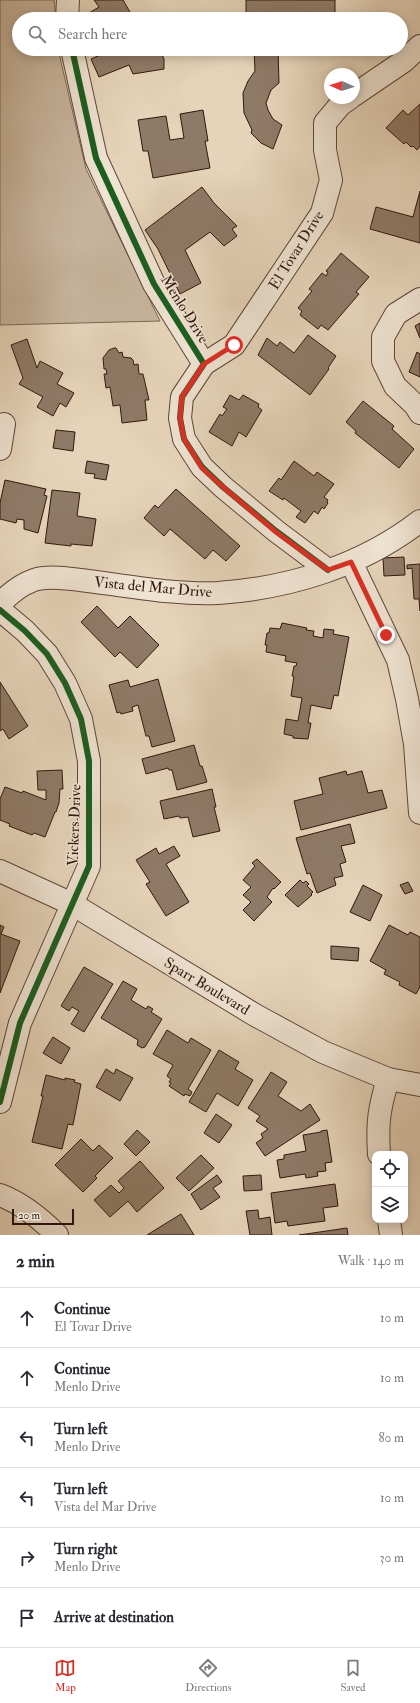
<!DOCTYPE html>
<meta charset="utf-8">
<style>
:root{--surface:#fff;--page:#f2f2f3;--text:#2b2b33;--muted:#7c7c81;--line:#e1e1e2;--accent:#d93025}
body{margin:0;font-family:"IM FELL Double Pica",serif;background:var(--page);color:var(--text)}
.controls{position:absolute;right:12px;bottom:12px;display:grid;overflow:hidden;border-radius:8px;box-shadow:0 2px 10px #0003}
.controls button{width:36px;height:36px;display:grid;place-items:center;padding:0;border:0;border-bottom:1px solid var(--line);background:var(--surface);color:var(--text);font:20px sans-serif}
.compass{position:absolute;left:324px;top:68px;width:36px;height:36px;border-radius:50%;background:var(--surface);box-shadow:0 2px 10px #0003;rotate:273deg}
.scale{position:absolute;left:12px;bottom:10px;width:62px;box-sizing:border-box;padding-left:4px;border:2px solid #30180d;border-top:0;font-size:11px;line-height:14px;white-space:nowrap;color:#30180d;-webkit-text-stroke:3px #efe3d2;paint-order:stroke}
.stop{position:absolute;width:12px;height:12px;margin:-9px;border:3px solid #d93025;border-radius:50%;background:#fff}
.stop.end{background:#d93025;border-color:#fff;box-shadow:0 1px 4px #0008}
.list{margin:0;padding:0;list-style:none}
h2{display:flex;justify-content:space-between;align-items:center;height:52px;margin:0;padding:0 16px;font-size:17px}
h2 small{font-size:13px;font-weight:400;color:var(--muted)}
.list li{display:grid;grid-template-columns:26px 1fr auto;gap:12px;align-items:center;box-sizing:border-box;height:60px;padding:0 16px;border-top:1px solid var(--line)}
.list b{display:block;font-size:15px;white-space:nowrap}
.list p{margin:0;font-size:13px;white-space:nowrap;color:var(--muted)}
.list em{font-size:13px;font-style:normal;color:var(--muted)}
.icon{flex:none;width:22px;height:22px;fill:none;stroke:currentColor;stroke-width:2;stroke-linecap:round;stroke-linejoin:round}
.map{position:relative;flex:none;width:420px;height:1235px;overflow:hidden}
.search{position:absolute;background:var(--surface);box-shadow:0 2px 10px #0003;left:12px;right:12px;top:12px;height:44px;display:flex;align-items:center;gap:10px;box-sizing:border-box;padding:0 14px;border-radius:22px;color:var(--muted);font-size:15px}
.sheet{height:412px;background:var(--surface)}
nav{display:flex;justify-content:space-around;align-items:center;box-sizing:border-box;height:56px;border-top:1px solid var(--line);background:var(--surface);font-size:11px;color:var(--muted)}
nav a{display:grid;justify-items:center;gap:2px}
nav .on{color:var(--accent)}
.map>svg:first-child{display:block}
</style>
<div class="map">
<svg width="420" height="1235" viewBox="0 0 420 1235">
<rect width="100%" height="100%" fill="#e6d4ba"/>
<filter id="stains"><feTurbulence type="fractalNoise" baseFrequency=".005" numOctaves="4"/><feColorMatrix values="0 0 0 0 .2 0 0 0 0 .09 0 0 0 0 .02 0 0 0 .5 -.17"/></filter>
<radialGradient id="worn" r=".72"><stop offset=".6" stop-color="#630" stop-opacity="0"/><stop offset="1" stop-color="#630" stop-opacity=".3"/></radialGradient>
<polygon fill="#c7b49d" stroke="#7c6655" points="0,0 54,0 56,19 19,19 19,49 58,49 86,169 160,321 0,325"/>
<g fill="#8f7a67" stroke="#30180d">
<polygon points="94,0 123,0 130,12 119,19 79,19 99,7"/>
<rect x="246" y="0" width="89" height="19"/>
<polygon points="96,49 156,49 161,52 164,59 164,69 133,74 129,65 99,77 91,59 100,55"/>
<polygon points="254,49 278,49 279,83 271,90 266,103 268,110 273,119 282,125 273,149 261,143 251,133 252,130 244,113 243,93 248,81 255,71"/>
<polygon points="420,104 420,146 417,150 413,146 411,147 406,142 404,144 386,128 403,110 408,115"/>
<polygon points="203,110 208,141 205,141 210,168 153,178 148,151 143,151 138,120 166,116 170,140 184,138 180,114"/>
<polygon points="202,187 214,203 237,226 232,229 237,236 224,246 210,232 185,250 201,283 180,294 158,249 145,230"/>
<polygon points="420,191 420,243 370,229 376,207 413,217"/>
<polygon points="341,253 369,277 356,292 359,294 328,330 321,325 318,329 300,315 302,311 298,308 312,291 309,289 322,273 326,276 328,272 326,271"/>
<polygon points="420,323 420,338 415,326"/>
<polygon points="308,335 336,356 328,368 329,369 310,395 258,355 267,338 277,346 280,342 294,353"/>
<polygon points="27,339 37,368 40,361 63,373 57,384 74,393 66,407 60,403 53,416 37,407 43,397 19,384 23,378 11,345"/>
<polygon points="114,348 116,348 119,353 122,352 123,357 131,358 133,360 134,365 138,364 139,374 143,374 149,400 145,400 147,420 122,423 120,405 113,406 110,387 106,388 104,374 107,374 106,369 104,369 103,358 109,350"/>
<polygon points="417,352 420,354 420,377 409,372"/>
<polygon points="230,395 239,400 243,395 259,404 258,407 262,410 246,437 239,432 232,446 209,432 220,414 222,416 227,409 223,407"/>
<polygon points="363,401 394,426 392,429 414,449 399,468 355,433 356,431 346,422"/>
<polygon points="56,430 75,432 73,451 53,448"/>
<polygon points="87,461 109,465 106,480 94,478 95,474 85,473"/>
<polygon points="294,461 314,476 317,472 334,484 324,497 328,500 327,502 328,503 324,509 322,507 318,514 314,511 305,523 296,517 301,511 284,498 283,500 269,491 279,478 281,480"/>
<polygon points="5,480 46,489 44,495 47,496 38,533 24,529 24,520 17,519 16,523 0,519 0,503"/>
<polygon points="176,489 240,546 226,561 213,550 205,559 170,529 164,536 144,518 155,505 158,508"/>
<polygon points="52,490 80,493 77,516 96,519 92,546 71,544 71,546 45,543"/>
<polygon points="404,557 405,575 384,576 383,558"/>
<polygon points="420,564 420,611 419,599 414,599 412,568 407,569 407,565"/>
<polygon points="97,606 118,628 130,616 159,645 137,668 120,652 115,657 81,622"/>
<polygon points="282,623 307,628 306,630 314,631 313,636 323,638 324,629 334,630 333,634 349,637 338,696 334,695 331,709 311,705 308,723 311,723 308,739 293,738 293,736 284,734 286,719 298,721 302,698 291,696 294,676 292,676 294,666 296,666 297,663 285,661 286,656 266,652 267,645 265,645 267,633 269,633 270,628 280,629"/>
<polygon points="158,679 175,741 152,747 149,736 146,736 138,705 132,707 133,711 121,714 120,712 117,713 109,685 128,680 130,687"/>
<polygon points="0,682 28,726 9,739 3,729 0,731"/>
<polygon points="194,745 200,766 202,766 207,782 177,790 172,770 169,770 168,768 146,774 142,759"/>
<polygon points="62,770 63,789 60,789 59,803 56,812 55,812 45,837 34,833 32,835 9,826 10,824 0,820 0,799 5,787 22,793 23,791 46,800 46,790 38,790 37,771"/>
<polygon points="346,771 347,775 362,771 368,793 382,790 387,808 301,830 294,801 323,794 319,778"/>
<polygon points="212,789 216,807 214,807 220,831 193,837 188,817 180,818 179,816 164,819 160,801"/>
<polygon points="350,824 355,843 341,846 346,862 340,864 343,876 334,878 336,885 317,893 310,873 307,874 296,838"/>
<polygon points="174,846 180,856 166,864 189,902 166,916 146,884 150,882 136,860 156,848 159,854"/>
<polygon points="257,859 281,882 274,889 273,888 267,897 272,902 254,921 243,910 251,902 243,895 251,887 243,880 255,866 252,863"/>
<polygon points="300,880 303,883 306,881 309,884 307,886 313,892 311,894 312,895 298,907 285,895"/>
<polygon points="408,882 413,891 405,894 400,885"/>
<polygon points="363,885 382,895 370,921 350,912"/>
<polygon points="0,925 4,927 1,934 20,941 0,993"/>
<polygon points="389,925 408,935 410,932 420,937 420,987 416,994 399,985 400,982 384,974 386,970 370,961"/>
<polygon points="331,946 359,948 358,961 331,959"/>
<polygon points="84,967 113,984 84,1032 71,1024 79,1011 72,1007 69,1011 61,1006"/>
<polygon points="123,981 137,989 131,1000 146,1009 148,1006 153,1009 151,1012 162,1019 145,1047 142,1048 137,1045 138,1040 101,1018"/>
<polygon points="167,1030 188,1043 191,1038 211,1050 188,1089 192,1092 190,1096 185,1094 184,1096 169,1086 171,1083 169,1082 171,1079 167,1076 173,1065 153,1054"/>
<polygon points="53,1037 70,1048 61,1064 43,1053"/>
<polygon points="219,1050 239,1062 235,1069 253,1080 238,1106 217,1093 206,1112 189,1102"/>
<polygon points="106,1069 114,1074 116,1069 133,1078 120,1101 96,1087"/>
<polygon points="271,1072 287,1082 278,1096 301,1111 310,1104 320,1120 265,1156 256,1143 263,1138 261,1134 268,1129 256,1121 260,1116 248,1108"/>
<polygon points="46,1075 65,1080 65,1078 75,1080 74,1082 81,1084 73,1125 68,1124 62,1149 32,1142 43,1096 41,1096"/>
<polygon points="216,1114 232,1125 219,1143 204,1133"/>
<polygon points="137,1130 150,1142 136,1156 124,1144"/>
<polygon points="327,1130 332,1162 325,1163 326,1171 317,1172 318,1176 306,1178 305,1174 280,1178 277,1160 284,1159 284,1155 306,1151 303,1135 321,1132 321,1131"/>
<polygon points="81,1139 93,1151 99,1145 113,1158 95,1176 97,1178 83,1192 55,1165"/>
<polygon points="201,1155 214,1168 189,1191 176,1178"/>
<polygon points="140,1161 164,1188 137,1212 128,1201 110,1217 94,1200 111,1185 119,1193 124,1188 118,1181"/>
<polygon points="217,1175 222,1182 213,1188 220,1197 201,1210 191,1194"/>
<polygon points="261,1175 262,1190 244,1191 243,1176"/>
<polygon points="335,1184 338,1206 323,1208 325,1221 288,1226 287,1221 275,1223 271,1193"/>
<polygon points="258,1210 259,1219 270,1217 272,1235 250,1235 246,1211"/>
<polygon points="181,1214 194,1235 147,1235"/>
<polygon points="347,1228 348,1235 299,1235"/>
</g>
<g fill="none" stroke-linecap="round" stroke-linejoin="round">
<defs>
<g id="minor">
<polyline points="67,19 68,0"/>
<polyline points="72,49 96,158 154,284 204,364 182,397 180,418 184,439 202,467 223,487 276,531 328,570"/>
<polyline points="354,95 404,61 420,46"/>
<polyline points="420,299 396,314 383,337 383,361 395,386 415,405 420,413"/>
<polyline points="204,364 234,345 322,213 331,180 325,150 325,123 340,105 350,98"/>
<polyline points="0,449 4,424"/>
<polyline points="351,562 398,660 407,699 415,744 420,813"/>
<path d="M0,604c10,-11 20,-19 34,-24 14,-5 39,-1 54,1 42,5 87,14 130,12 72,-5 144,-27 202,-72"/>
<polyline points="0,610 25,631 47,654 65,683 81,719 89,761 89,866 20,1023 0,1102"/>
<polyline points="0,871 72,904 255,1015 323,1052 388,1079 420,1085"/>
<path d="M379,1154c-2,-31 0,-45 9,-75"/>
<path d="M0,1195c21,8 41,24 57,40"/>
<polyline points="389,1220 391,1235"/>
</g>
</defs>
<use href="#minor" stroke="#5e4738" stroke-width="24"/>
<use href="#minor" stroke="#efe3d2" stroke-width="22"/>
<defs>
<g id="cycleway">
<polyline points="72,49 96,158 154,284 204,364 182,397 180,418 184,439 202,467 223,487 276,531 328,570"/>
<polyline points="0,610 25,631 47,654 65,683 81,719 89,761 89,866 20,1023 0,1102"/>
</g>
</defs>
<use href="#cycleway" stroke="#efe3d2" stroke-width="8"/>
<use href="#cycleway" stroke="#1b5e20" stroke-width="6"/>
</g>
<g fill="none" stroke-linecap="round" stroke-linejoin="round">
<polyline stroke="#d93025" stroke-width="5" points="234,345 204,364 182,397 180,418 184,439 202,468 223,487 276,532 328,570 351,562 386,635"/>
</g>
<g text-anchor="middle" stroke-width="3" stroke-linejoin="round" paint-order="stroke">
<g font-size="15" fill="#30180d" stroke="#efe3d2">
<text transform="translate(296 250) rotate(-58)" y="5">El Tovar Drive</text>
<text transform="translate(185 309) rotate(58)" y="5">Menlo Drive</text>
<text transform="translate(153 587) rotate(5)" y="5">Vista del Mar Drive</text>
<text transform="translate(74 825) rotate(-88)" y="5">Vickers Drive</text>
<text transform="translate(207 986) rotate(31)" y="5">Sparr Boulevard</text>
</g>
</g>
<rect width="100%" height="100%" filter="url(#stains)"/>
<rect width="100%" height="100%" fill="url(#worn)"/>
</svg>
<div class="controls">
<button><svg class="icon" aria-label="locate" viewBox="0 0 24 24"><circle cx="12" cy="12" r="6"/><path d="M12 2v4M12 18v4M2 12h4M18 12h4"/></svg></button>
<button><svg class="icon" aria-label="layers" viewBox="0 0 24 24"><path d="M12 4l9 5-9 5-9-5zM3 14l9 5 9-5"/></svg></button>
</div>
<svg class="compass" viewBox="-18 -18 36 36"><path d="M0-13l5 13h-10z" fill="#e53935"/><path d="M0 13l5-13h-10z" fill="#7c7c81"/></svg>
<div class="scale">20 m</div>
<div class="stop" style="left:234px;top:345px"></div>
<div class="stop end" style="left:386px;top:635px"></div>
<div class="search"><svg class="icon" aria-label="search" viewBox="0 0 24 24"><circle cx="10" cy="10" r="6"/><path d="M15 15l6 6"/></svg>Search here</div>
</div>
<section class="sheet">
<h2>2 min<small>Walk · 140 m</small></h2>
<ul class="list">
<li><svg class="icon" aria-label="ahead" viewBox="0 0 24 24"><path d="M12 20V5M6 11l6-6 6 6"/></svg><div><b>Continue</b><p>El Tovar Drive</p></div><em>10 m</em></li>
<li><svg class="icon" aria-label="ahead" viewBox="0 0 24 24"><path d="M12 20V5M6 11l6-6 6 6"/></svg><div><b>Continue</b><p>Menlo Drive</p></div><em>10 m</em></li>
<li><svg class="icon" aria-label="left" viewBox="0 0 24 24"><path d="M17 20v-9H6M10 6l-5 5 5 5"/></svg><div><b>Turn left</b><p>Menlo Drive</p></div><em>80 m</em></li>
<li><svg class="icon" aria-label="left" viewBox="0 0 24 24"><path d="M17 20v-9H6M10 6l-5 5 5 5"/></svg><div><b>Turn left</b><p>Vista del Mar Drive</p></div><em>10 m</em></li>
<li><svg class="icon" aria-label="right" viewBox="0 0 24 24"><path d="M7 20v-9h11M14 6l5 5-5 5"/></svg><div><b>Turn right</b><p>Menlo Drive</p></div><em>30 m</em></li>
<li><svg class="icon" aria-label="arrive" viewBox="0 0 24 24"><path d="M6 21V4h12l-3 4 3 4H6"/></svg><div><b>Arrive at destination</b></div></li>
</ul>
</section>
<nav>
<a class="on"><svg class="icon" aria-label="map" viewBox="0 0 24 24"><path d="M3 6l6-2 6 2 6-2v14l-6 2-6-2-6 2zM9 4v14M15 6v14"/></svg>Map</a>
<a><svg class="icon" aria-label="directions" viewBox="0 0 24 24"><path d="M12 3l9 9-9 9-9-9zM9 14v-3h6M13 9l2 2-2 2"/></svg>Directions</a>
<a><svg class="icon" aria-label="saved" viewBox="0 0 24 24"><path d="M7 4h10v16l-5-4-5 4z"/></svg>Saved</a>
</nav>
